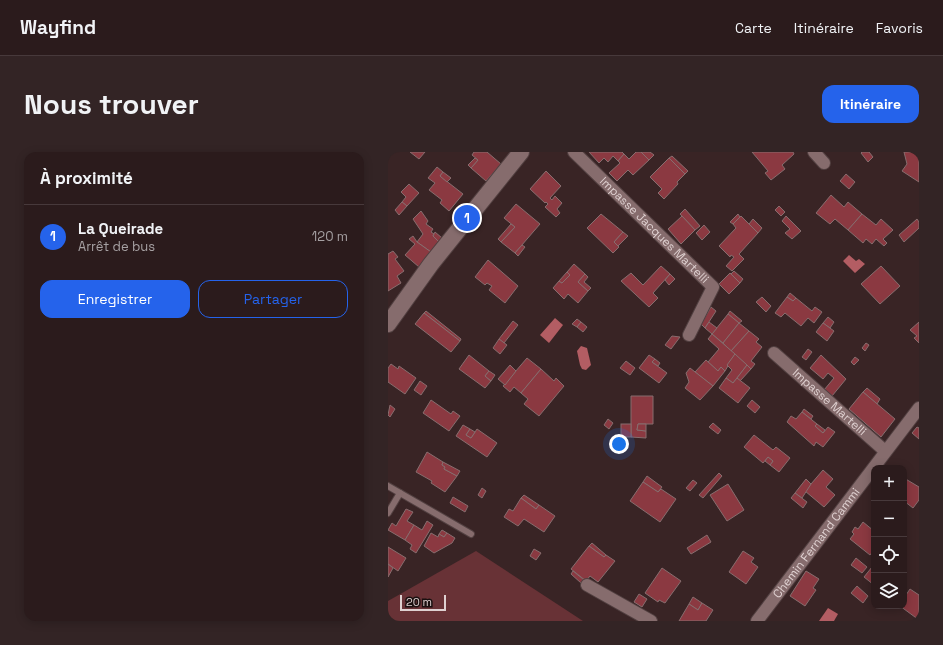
<!DOCTYPE html>
<html lang="fr">
<meta charset="utf-8">
<style>
:root{--surface:#2b1b1c;--page:#332425;--text:#f1f3f6;--muted:#a6a1a3;--line:#47393b;--accent:#2563eb}
body{margin:0;font-family:"Space Grotesk",sans-serif;background:var(--page);color:var(--text)}
.controls{position:absolute;right:12px;bottom:12px;display:grid;overflow:hidden;border-radius:8px;box-shadow:0 2px 10px #0003}
.controls button{width:36px;height:36px;display:grid;place-items:center;padding:0;border:0;border-bottom:1px solid var(--line);background:var(--surface);color:var(--text);font:20px sans-serif}
.scale{position:absolute;left:12px;bottom:10px;width:46px;box-sizing:border-box;padding-left:4px;border:2px solid #dfd1d1;border-top:0;font-size:11px;line-height:14px;white-space:nowrap;color:#dfd1d1;-webkit-text-stroke:3px #1a1010;paint-order:stroke}
.you{position:absolute;left:231px;top:292px;width:14px;height:14px;margin:-10px;border:3px solid #fff;border-radius:50%;background:#1a73e8;box-shadow:0 0 0 6px #1a73e833}
.badge{display:grid;place-items:center;width:26px;height:26px;border-radius:50%;background:var(--accent);color:#fff;font-size:13px;font-weight:700}
.pin{position:absolute;translate:-50% -50%;border:2px solid #fff;box-shadow:0 1px 4px #0006}
.list{margin:0;padding:0;list-style:none}
h2{display:flex;justify-content:space-between;align-items:center;height:52px;margin:0;padding:0 16px;font-size:17px}
h2 small{font-size:13px;font-weight:400;color:var(--muted)}
.list li{display:grid;grid-template-columns:26px 1fr auto;gap:12px;align-items:center;box-sizing:border-box;height:64px;padding:0 16px;border-top:1px solid var(--line)}
.list b{display:block;font-size:15px;white-space:nowrap}
.list p{margin:0;font-size:13px;white-space:nowrap;color:var(--muted)}
.list em{font-size:13px;font-style:normal;color:var(--muted)}
.actions{display:flex;gap:8px;padding:12px 16px}
.actions a{flex:1;padding:9px 0;border:1px solid var(--accent);border-radius:12px;text-align:center;font-size:14px;color:var(--accent)}
.actions .main{background:var(--accent);color:#fff}
.icon{flex:none;width:22px;height:22px;fill:none;stroke:currentColor;stroke-width:2;stroke-linecap:round;stroke-linejoin:round}
.map{position:relative;flex:none;width:531px;height:469px;overflow:hidden;border-radius:12px}
header{display:flex;align-items:center;gap:24px;box-sizing:border-box;height:56px;padding:0 20px;background:var(--surface);border-bottom:1px solid var(--line)}
header strong{font-size:19px}
nav{display:flex;gap:22px;margin-inline-start:auto;font-size:14px}
.intro{display:flex;align-items:center;justify-content:space-between;box-sizing:border-box;height:96px;padding:0 24px}
h1{margin:0;font-size:28px}
.button{padding:10px 18px;border-radius:12px;background:var(--accent);color:#fff;font-size:14px;font-weight:700}
main{display:flex;gap:24px;padding:0 24px}
aside{flex:1;background:var(--surface);border-radius:12px;box-shadow:0 2px 10px #0003}
.map>svg:first-child{display:block}
</style>
<header>
<strong>Wayfind</strong>
<nav><a>Carte</a><a>Itinéraire</a><a>Favoris</a></nav>
</header>
<div class="intro"><h1>Nous trouver</h1><a class="button">Itinéraire</a></div>
<main>
<aside>
<h2>À proximité<small></small></h2>
<ul class="list">
<li><span class="badge">1</span><div><b>La Queirade</b><p>Arrêt de bus</p></div><em>120 m</em></li>
</ul>
<div class="actions"><a class="main">Enregistrer</a><a>Partager</a></div>
</aside>
<div class="map">
<svg width="531" height="469" viewBox="0 0 531 469">
<rect width="100%" height="100%" fill="#392425"/>
<polygon fill="#683236" points="88,399 195,469 0,469 0,449"/>
<g fill="#b35d63">
<polygon points="461,103 468,109 471,107 477,112 467,121 455,109"/>
<polygon points="167,166 175,173 161,191 152,183"/>
<polygon points="193,194 199,196 203,213 198,218 194,217 192,213 189,199"/>
<polygon points="440,456 450,462 446,469 431,469"/>
</g>
<g fill="#8b3941" stroke="#876d6e">
<polygon points="22,0 37,0 31,7"/>
<polygon points="86,0 99,0 113,12 98,29 83,16 90,8 84,3"/>
<polygon points="201,0 234,0 236,2 230,9 225,4 220,10 216,6 211,11"/>
<polygon points="248,0 253,0 261,8 245,23 240,18 229,29 221,21 232,11 230,9 236,2 241,7"/>
<polygon points="253,0 262,0 266,3 261,8"/>
<polygon points="364,0 405,0 406,2 394,13 397,17 383,28 377,21 380,19"/>
<polygon points="474,0 481,0 485,5 480,10 473,1"/>
<polygon points="516,0 531,0 531,30 514,19 519,12"/>
<polygon points="284,4 300,19 297,22 281,6"/>
<polygon points="87,6 90,8 83,16 80,13"/>
<polygon points="281,6 297,22 289,30 290,32 276,47 270,41 274,37 262,25"/>
<polygon points="49,15 55,20 52,24 75,42 61,59 52,51 54,48 41,38 47,31 40,26"/>
<polygon points="158,19 173,34 162,46 164,48 167,44 174,51 169,57 172,61 168,65 157,55 160,52 158,50 157,51 142,37"/>
<polygon points="55,20 63,26 59,30 52,24"/>
<polygon points="458,22 467,30 461,37 452,29"/>
<polygon points="21,32 31,41 19,54 14,50 18,45 13,40"/>
<polygon points="443,43 456,55 460,50 474,62 460,78 447,67 442,72 428,61"/>
<polygon points="14,50 19,54 11,63 7,58"/>
<polygon points="128,52 152,72 127,101 113,90 127,75 116,66"/>
<polygon points="391,54 397,60 393,64 387,58"/>
<polygon points="297,57 312,74 307,78 292,62"/>
<polygon points="33,59 40,69 38,72 45,77 43,80 46,82 45,84 51,90 43,100 29,90 35,82 25,67"/>
<polygon points="213,62 235,80 226,90 231,95 225,101 199,76"/>
<polygon points="350,62 352,65 345,72 342,70"/>
<polygon points="474,62 488,73 493,67 505,78 495,87 499,91 496,94 488,87 484,92 478,87 475,91 460,78"/>
<polygon points="294,64 307,78 293,92 280,77"/>
<polygon points="353,64 370,81 351,102 356,107 344,119 338,114 346,105 343,103 342,105 331,94 348,76 345,72"/>
<polygon points="398,64 413,79 404,87 397,81 402,77 394,69"/>
<polygon points="365,67 374,76 370,81 361,72"/>
<polygon points="529,67 531,70 531,76 516,90 511,83"/>
<polygon points="123,72 127,75 113,90 110,87"/>
<polygon points="316,73 322,80 314,88 308,81"/>
<polygon points="47,80 54,86 51,90 45,84"/>
<polygon points="235,80 240,84 230,94 226,90"/>
<polygon points="25,84 29,90 43,100 31,115 17,103 27,92 21,87"/>
<polygon points="134,93 137,95 130,104 127,101"/>
<polygon points="5,99 10,105 7,107 16,119 9,124 13,131 0,139 0,102"/>
<polygon points="100,108 130,134 117,151 101,138 104,134 99,131 97,133 87,125"/>
<polygon points="186,112 197,122 190,130 200,139 190,151 180,142 176,147 165,136 171,129 174,131 182,123 179,120"/>
<polygon points="273,114 282,122 265,141 270,146 261,155 233,129 243,121 255,133"/>
<polygon points="493,114 512,134 492,152 473,132"/>
<polygon points="346,119 355,127 352,131 343,122"/>
<polygon points="179,120 182,123 174,131 171,129"/>
<polygon points="342,121 352,131 341,142 331,132"/>
<polygon points="197,122 200,125 196,130 203,136 200,139 190,130"/>
<polygon points="282,122 287,127 281,133 277,128"/>
<polygon points="402,141 408,146 405,149 399,145"/>
<polygon points="374,145 383,154 378,160 368,150"/>
<polygon points="399,145 405,149 408,146 424,159 427,155 434,160 426,171 420,166 413,174 397,161 393,165 387,161"/>
<polygon points="323,155 328,159 317,176 313,172"/>
<polygon points="38,159 73,187 72,189 36,161"/>
<polygon points="342,159 354,169 351,171 340,162"/>
<polygon points="36,161 72,189 63,200 27,172"/>
<polygon points="340,162 351,171 335,191 324,182"/>
<polygon points="440,165 446,170 442,176 435,171"/>
<polygon points="189,167 193,170 189,175 184,172"/>
<polygon points="125,169 130,173 116,191 111,187"/>
<polygon points="193,170 199,175 195,180 189,175"/>
<polygon points="321,170 329,176 324,182 317,176"/>
<polygon points="531,170 531,191 526,186 529,184 522,178"/>
<polygon points="351,171 361,179 343,199 335,191"/>
<polygon points="435,171 446,179 439,189 428,180"/>
<polygon points="361,179 371,187 368,190 374,195 363,209 367,212 363,217 343,199"/>
<polygon points="324,182 347,202 337,219 333,215 330,219 320,210 331,197 320,187"/>
<polygon points="284,184 292,185 283,197 277,193"/>
<polygon points="111,187 119,193 112,202 105,196"/>
<polygon points="478,191 481,193 477,199 474,196"/>
<polygon points="420,197 424,200 418,208 414,205"/>
<polygon points="347,202 359,213 345,231 338,226 344,218 339,213"/>
<polygon points="81,203 101,219 97,224 103,229 97,236 71,217"/>
<polygon points="261,203 267,207 264,210 279,221 271,231 251,216"/>
<polygon points="433,203 458,227 444,244 436,238 446,226 440,221 435,227 422,216"/>
<polygon points="467,205 471,208 466,213 463,210"/>
<polygon points="139,206 153,217 133,241 126,235 122,240 115,234"/>
<polygon points="267,207 272,211 270,214 264,210"/>
<polygon points="318,208 330,219 333,215 337,219 325,234 307,220"/>
<polygon points="238,209 247,216 242,223 232,216"/>
<polygon points="3,212 10,217 11,214 28,226 17,242 0,230 0,216"/>
<polygon points="122,213 128,219 117,233 110,227"/>
<polygon points="359,213 363,217 352,229 349,226"/>
<polygon points="302,216 325,234 312,248 297,236 301,230 298,221"/>
<polygon points="153,217 166,229 168,226 176,234 151,264 136,252 140,247 133,241"/>
<polygon points="101,219 107,223 103,229 97,224"/>
<polygon points="338,226 345,231 349,226 362,236 350,251 331,236"/>
<polygon points="32,229 39,234 33,243 26,238"/>
<polygon points="479,236 492,247 489,252 475,240"/>
<polygon points="475,240 507,267 493,285 461,257"/>
<polygon points="243,244 265,244 265,272 250,272 249,278 258,279 258,286 243,285"/>
<polygon points="43,248 63,262 65,259 72,264 61,279 35,261"/>
<polygon points="364,248 372,255 367,261 359,254"/>
<polygon points="2,253 7,257 2,265 0,263"/>
<polygon points="416,257 425,264 423,267 414,260"/>
<polygon points="414,260 429,272 427,274 435,281 440,275 447,280 435,295 428,290 426,294 399,270 403,264 408,267"/>
<polygon points="220,267 225,271 221,277 216,273"/>
<polygon points="325,271 333,278 330,282 321,275"/>
<rect x="233" y="272" width="10" height="13"/>
<polygon points="250,272 258,272 258,279 249,278"/>
<polygon points="429,272 437,278 435,281 427,274"/>
<polygon points="75,273 82,277 78,283 83,286 89,277 109,291 99,305 68,284"/>
<polygon points="529,275 531,276 531,287 524,281"/>
<polygon points="82,277 87,280 83,286 78,283"/>
<polygon points="366,283 385,298 388,295 402,306 391,320 382,313 385,309 380,305 375,311 356,295"/>
<polygon points="39,300 55,310 54,313 57,315 56,317 69,324 57,340 43,331 44,329 28,320"/>
<polygon points="380,305 385,309 382,313 377,309"/>
<polygon points="55,310 72,319 69,324 56,317 57,315 54,313"/>
<polygon points="435,318 445,327 438,335 447,343 436,355 417,339"/>
<polygon points="331,321 334,324 315,346 311,343"/>
<polygon points="259,324 274,335 270,340 255,330"/>
<polygon points="516,326 531,335 531,348 525,356 516,349"/>
<polygon points="418,327 423,332 414,346 407,341"/>
<polygon points="305,328 309,331 302,339 298,336"/>
<polygon points="255,330 270,340 273,337 288,347 272,370 242,349"/>
<polygon points="340,332 356,358 339,369 322,343"/>
<polygon points="94,336 98,339 94,346 90,343"/>
<polygon points="407,341 419,350 415,356 403,346"/>
<polygon points="136,343 151,353 148,357 133,346"/>
<polygon points="65,345 80,354 77,360 62,351"/>
<polygon points="133,346 148,357 151,353 167,364 156,380 136,367 130,374 116,365 121,357 125,359"/>
<polygon points="18,357 25,360 19,369 26,373 17,388 0,378 4,371 8,374"/>
<polygon points="39,369 45,373 28,401 22,397 24,393 17,388 26,373 34,378"/>
<polygon points="475,370 486,379 486,398 482,403 462,387 466,382 464,380 467,375 470,377"/>
<polygon points="54,378 59,381 56,385 51,382"/>
<polygon points="43,381 50,385 51,382 56,385 59,381 67,386 64,391 46,401 36,394"/>
<polygon points="319,383 323,390 303,402 299,396"/>
<polygon points="204,391 218,403 216,405 201,394"/>
<polygon points="201,394 216,405 218,403 227,409 210,430 202,424 198,429 183,417"/>
<polygon points="0,395 18,406 10,419 0,412"/>
<polygon points="146,397 153,401 148,408 142,404"/>
<polygon points="355,399 366,406 363,410 370,415 358,432 341,420"/>
<polygon points="468,406 479,415 474,421 463,413"/>
<polygon points="0,412 5,416 0,425"/>
<polygon points="484,415 486,417 486,433 476,425"/>
<polygon points="274,416 293,429 277,451 271,448 270,450 257,441"/>
<polygon points="185,419 196,428 193,431 183,422"/>
<polygon points="418,419 431,427 425,436 428,438 417,454 402,444"/>
<polygon points="469,434 480,444 475,451 463,441"/>
<polygon points="522,437 531,443 531,468 512,454 516,454 516,446"/>
<polygon points="251,442 259,447 254,455 246,450"/>
<polygon points="305,445 314,451 310,458 301,452"/>
<polygon points="314,451 325,458 318,469 291,469 301,452 310,458"/>
</g>
<g fill="none" stroke-linecap="round" stroke-linejoin="round">
<defs>
<g id="service">
<polyline points="0,334 83,382"/>
<polyline points="0,361 12,341"/>
</g>
<g id="minor">
<path id="s1" d="M186,0l139,135 -24,48"/>
<polyline points="426,0 436,11"/>
<path id="s2" d="M386,201l111,98"/>
<polyline points="199,433 263,469"/>
<path id="s3" d="M369,469l162,-213"/>
</g>
<polyline id="tertiary" points="0,172 43,112 133,0"/>
</defs>
<use href="#service" stroke="#524041" stroke-width="8"/>
<use href="#minor" stroke="#524041" stroke-width="14"/>
<use href="#tertiary" stroke="#524041" stroke-width="18"/>
<use href="#service" stroke="#866c6d" stroke-width="6"/>
<use href="#minor" stroke="#866c6d" stroke-width="12"/>
<use href="#tertiary" stroke="#866c6d" stroke-width="16"/>
</g>
<g text-anchor="middle" stroke-width="3.5" stroke-linejoin="round" paint-order="stroke">
<g font-size="12" fill="#dfd1d1" stroke="#1a1010">
<text dy="4" stroke="none"><textPath href="#s1" startOffset="112">Impasse Jacques Martelli</textPath></text>
<text dy="4" stroke="none"><textPath href="#s2" startOffset="74">Impasse Martelli</textPath></text>
<text dy="4" stroke="none"><textPath href="#s3" startOffset="98">Chemin Fernand Cammi</textPath></text>
</g>
</g>
</svg>
<div class="controls">
<button>+</button>
<button>−</button>
<button><svg class="icon" aria-label="locate" viewBox="0 0 24 24"><circle cx="12" cy="12" r="6"/><path d="M12 2v4M12 18v4M2 12h4M18 12h4"/></svg></button>
<button><svg class="icon" aria-label="layers" viewBox="0 0 24 24"><path d="M12 4l9 5-9 5-9-5zM3 14l9 5 9-5"/></svg></button>
</div>
<div class="scale">20 m</div>
<div class="you"></div>
<div class="pin badge" style="left:79px;top:66px">1</div>
</div>
</main>
